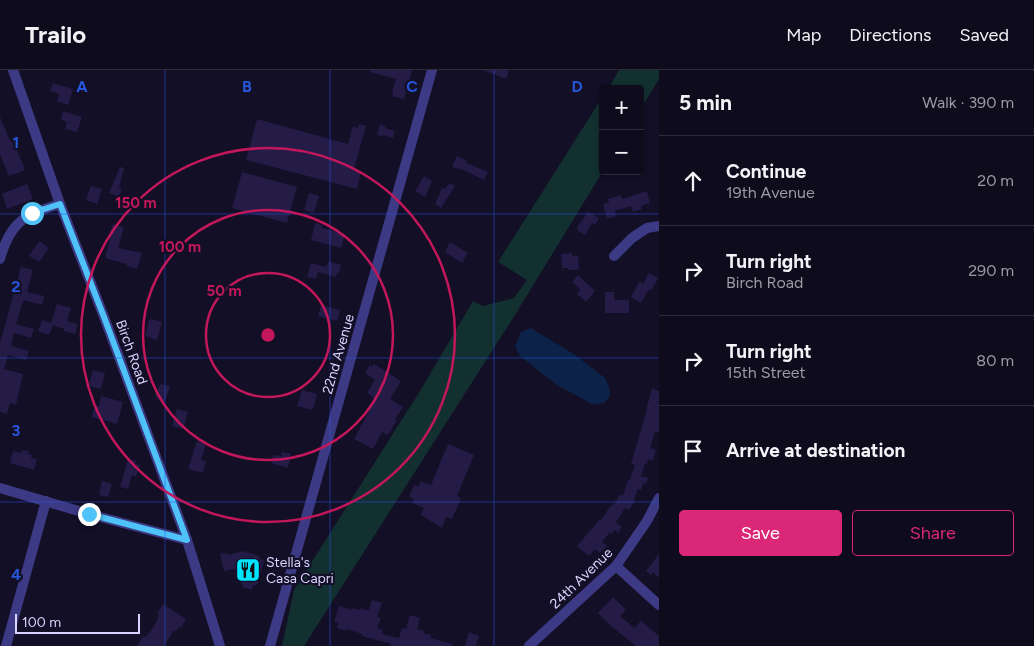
<!DOCTYPE html>
<meta charset="utf-8">
<style>
:root{--surface:#0e0b1c;--page:#1c1929;--text:#f1f3f6;--muted:#9b9ba3;--line:#2e2b3b;--accent:#db2777}
body{margin:0;font-family:Figtree,sans-serif;background:var(--page);color:var(--text)}
.controls{position:absolute;right:15px;top:15px;display:grid;overflow:hidden;border-radius:5px;box-shadow:0 1px 4px #0004}
.controls button{width:45px;height:45px;display:grid;place-items:center;padding:0;border:0;border-bottom:1px solid var(--line);background:var(--surface);color:var(--text);font:25px sans-serif}
.scale{position:absolute;left:15px;bottom:12px;width:125px;box-sizing:border-box;padding-left:5px;border:2px solid #d9d4ff;border-top:0;font-size:14px;line-height:18px;white-space:nowrap;color:#d9d4ff;-webkit-text-stroke:4px #130f26;paint-order:stroke}
.stop{position:absolute;width:15px;height:15px;margin:-11px;border:4px solid #4fc3f7;border-radius:50%;background:#fff}
.stop.end{background:#4fc3f7;border-color:#fff;box-shadow:0 1px 5px #0008}
.list{margin:0;padding:0;list-style:none}
h2{display:flex;justify-content:space-between;align-items:center;height:65px;margin:0;padding:0 20px;font-size:21px}
h2 small{font-size:16px;font-weight:400;color:var(--muted)}
.list li{display:grid;grid-template-columns:32px 1fr auto;gap:15px;align-items:center;box-sizing:border-box;height:90px;padding:0 20px;border-top:1px solid var(--line)}
.list b{display:block;font-size:19px;white-space:nowrap}
.list p{margin:0;font-size:16px;white-space:nowrap;color:var(--muted)}
.list em{font-size:16px;font-style:normal;color:var(--muted)}
.actions{display:flex;gap:10px;padding:15px 20px}
.actions a{flex:1;padding:11px 0;border:1px solid var(--accent);border-radius:5px;text-align:center;font-size:18px;color:var(--accent)}
.actions .main{background:var(--accent);color:#fff}
.icon{flex:none;width:28px;height:28px;fill:none;stroke:currentColor;stroke-width:2;stroke-linecap:round;stroke-linejoin:round}
.map{position:relative;flex:none;width:659px;height:576px;overflow:hidden}
header{display:flex;align-items:center;gap:30px;box-sizing:border-box;height:70px;padding:0 25px;background:var(--surface);border-bottom:1px solid var(--line)}
header strong{font-size:24px}
nav{display:flex;gap:28px;margin-inline-start:auto;font-size:18px}
main{display:flex}
aside{flex:1;background:var(--surface)}
.map>svg:first-child{display:block}
</style>
<header>
<strong>Trailo</strong>
<nav><a>Map</a><a>Directions</a><a>Saved</a></nav>
</header>
<main>
<div class="map">
<svg width="659" height="576" viewBox="0 0 659 576">
<rect width="100%" height="100%" fill="#130f26"/>
<g fill="#12302f">
<polygon points="619,0 659,0 659,9 640,40 640,19 608,19"/>
<polygon points="603,26 603,101 515,245 304,576 282,576 294,520 420,321 473,231 483,236 514,228 527,210 498,192"/>
</g>
<polygon fill="#0c2248" points="531,258 575,285 605,308 609,317 610,326 604,333 594,335 557,315 520,286 515,276 521,262"/>
<g fill="#241b47">
<polygon points="371,0 412,0 404,29 392,26 393,23 392,22 396,9 370,2"/>
<polygon points="483,0 509,0 506,9"/>
<polygon points="53,13 73,19 68,35 57,31 59,24 50,21"/>
<polygon points="63,41 82,47 77,62 65,59 67,52 61,50"/>
<polygon points="0,47 10,71 13,70 25,100 9,106 0,84"/>
<polygon points="257,49 348,74 353,56 358,58 359,54 366,56 354,99 361,101 357,119 246,90"/>
<polygon points="380,54 386,56 385,58 395,61 393,68 383,65 383,67 377,65"/>
<polygon points="457,86 467,91 466,93 488,102 484,110 463,100 452,97"/>
<polygon points="120,97 124,98 119,118 122,119 119,127 109,123"/>
<polygon points="242,102 297,117 287,153 232,138"/>
<polygon points="424,106 432,111 425,127 415,121"/>
<polygon points="449,113 455,116 441,138 435,134 442,118 445,119"/>
<polygon points="27,114 33,129 7,139 2,124"/>
<polygon points="91,116 102,119 97,134 86,130"/>
<polygon points="647,121 650,133 641,136 642,139 633,142 631,136 615,141 616,146 607,149 603,134 609,132 608,129 621,125 622,129"/>
<polygon points="309,123 319,126 314,143 304,140"/>
<polygon points="588,142 599,148 595,155 592,153 585,165 577,160 578,158 577,157"/>
<polygon points="315,153 322,155 322,158 345,164 341,178 311,170"/>
<polygon points="113,154 124,157 118,178 142,183 137,199 127,196 127,194 105,188 111,165 109,165"/>
<polygon points="39,171 49,178 40,191 38,191 29,186"/>
<polygon points="450,172 468,183 462,193 445,182"/>
<polygon points="572,183 572,186 578,186 579,200 568,200 568,198 562,198 561,184"/>
<polygon points="328,191 341,195 339,203 337,203 336,207 318,202 316,209 307,207 311,193 326,197"/>
<polygon points="21,197 33,200 27,222 44,226 42,235 24,230 21,237 16,254 34,259 31,268 14,263 11,276 29,281 26,290 8,285 4,299 23,304 16,335 10,333 7,344 0,342 0,273"/>
<polygon points="649,203 658,208 651,221 649,219 641,233 631,227 639,212 643,214"/>
<polygon points="578,205 595,221 586,232 577,224 580,219 572,212"/>
<polygon points="605,222 614,222 614,230 629,230 629,243 605,243"/>
<polygon points="57,234 71,238 67,251 78,254 75,264 64,261 64,259 53,255 49,265 38,261 42,250 51,253"/>
<polygon points="321,235 340,240 337,251 318,246"/>
<polygon points="151,249 162,252 157,270 145,266 149,250 150,250"/>
<polygon points="374,294 401,311 390,329 403,337 395,349 397,350 388,365 382,362 373,379 354,369 369,341 367,340 374,328 367,323 375,310 365,303 370,295 372,297"/>
<polygon points="93,300 105,303 101,319 88,316"/>
<polygon points="160,314 170,316 165,332 157,329 158,328 155,327"/>
<polygon points="652,319 659,321 659,363 655,362 650,378 656,380 653,391 648,389 647,394 645,393 641,406 648,408 646,414 643,413 641,420 638,419 634,430 635,431 629,440 625,438 616,452 622,457 618,463 615,460 612,464 610,462 602,472 607,476 600,483 595,479 589,486 577,476 595,455 599,450 600,451 612,434 614,435 620,424 623,426 628,410 630,410 635,395 631,394 647,340 646,340"/>
<polygon points="302,320 317,324 314,338 313,337 312,340 297,336"/>
<polygon points="101,326 123,332 117,354 92,347 95,335 99,336"/>
<polygon points="177,339 188,342 183,359 172,356"/>
<polygon points="197,371 206,374 201,390 206,391 203,403 188,399"/>
<polygon points="448,374 474,385 457,426 461,428 452,449 446,447 442,458 421,445 424,438 412,433 414,429 409,427 414,415 419,416 420,411 431,415"/>
<polygon points="22,380 29,381 28,384 32,385 31,388 37,389 34,400 10,393 13,381 21,383"/>
<polygon points="282,382 291,384 288,398 271,393 273,385 281,386"/>
<polygon points="128,389 136,391 135,394 140,395 136,407 132,405 128,419 120,417"/>
<polygon points="102,411 112,414 108,427 99,425"/>
<polygon points="243,481 259,486 259,489 264,490 258,512 258,514 253,516 252,520 246,518 243,518 240,509 238,510 235,499 224,501 220,484 227,483 228,485"/>
<polygon points="659,484 659,508 653,502 651,505 646,501"/>
<polygon points="613,527 626,540 620,546 634,558 641,551 659,566 659,576 636,576 611,556 598,543"/>
<polygon points="372,530 382,533 377,547 381,548 377,558 383,560 382,564 399,568 402,558 406,559 410,545 420,548 417,559 424,561 423,563 431,565 431,568 452,574 452,576 390,576 391,574 362,566 362,564 347,559 347,561 337,558 339,553 334,551 339,536 352,540 353,538 360,540 361,538 369,541"/>
<polygon points="163,534 186,549 181,558 179,557 176,561 174,560 164,576 137,576 143,566 146,567 148,563 149,564 158,549 157,548 159,545 157,544"/>
<polygon points="469,562 479,566 476,576 465,576"/>
</g>
<g fill="none" stroke-linecap="round" stroke-linejoin="round">
<g stroke="#3d3a85" stroke-width="10">
<polyline points="13,0 60,134 104,247 187,470 220,576"/>
<polyline points="614,186 632,168 647,158 659,156"/>
<path d="M0,189c10,-37 25,-45 60,-55"/>
<polyline points="0,418 89,444 187,470"/>
<polyline points="616,496 659,535"/>
<polyline points="6,576 46,431"/>
<polyline points="270,576 432,0"/>
<polyline points="529,576 616,496 647,451 659,428"/>
</g>
</g>
<g fill="none" stroke-linecap="round" stroke-linejoin="round">
<polyline stroke="#4fc3f7" stroke-width="6" points="32,143 60,134 104,247 187,470 89,444"/>
</g>
<path fill="none" stroke="#2655da" stroke-width="1" stroke-opacity="0.55" d="M165,0v576M330,0v576M494,0v576M0,144h659M0,288h659M0,432h659"/>
<g fill="none" stroke="#c2185b" stroke-width="2.5">
<circle cx="268" cy="265" r="62"/>
<circle cx="268" cy="265" r="125"/>
<circle cx="268" cy="265" r="187"/>
</g>
<defs>
<symbol id="restaurant-square" viewBox="-11 -11 22 22"><rect x="-9" y="-9" width="18" height="18" rx="4" fill="#00e5ff" stroke="#130f26"/><path d="M-5-6h1v4h1v-4h1v4h1v-4h1v5L-1.5 .5V6h-2V.5L-5-1ZM5-6V6H3V1.5H1.5Q1.5-4 5-6Z" fill="#111"/></symbol>
</defs>
<g fill-rule="evenodd">
<use href="#restaurant-square" x="234" y="486" width="28" height="28"/>
</g>
<g text-anchor="middle" stroke-width="4.5" stroke-linejoin="round" paint-order="stroke">
<g font-size="14" fill="#d9d4ff" stroke="#130f26">
<text transform="translate(132 282) rotate(70)" y="5">Birch Road</text>
<text transform="translate(338 284) rotate(-74)" y="5">22nd Avenue</text>
<text transform="translate(581 508) rotate(-44)" y="5">24th Avenue</text>
</g>
<g font-size="14" fill="#d9d4ff" stroke="#130f26" text-anchor="start">
<text x="266" y="497">Stella's<tspan x="266" dy="16">Casa Capri</tspan></text>
</g>
</g>
<g font-size="16" text-anchor="middle" font-weight="bold" fill="#2655da" stroke="#130f26" stroke-width="4.5" stroke-linejoin="round" paint-order="stroke">
<text x="82" y="22">A</text>
<text x="247" y="22">B</text>
<text x="412" y="22">C</text>
<text x="577" y="22">D</text>
<text x="16" y="78">1</text>
<text x="16" y="222">2</text>
<text x="16" y="366">3</text>
<text x="16" y="510">4</text>
</g>
<circle cx="268" cy="265" r="8" fill="#c2185b" stroke="#130f26" stroke-width="2.5"/>
<g font-size="15" text-anchor="middle" font-weight="bold" fill="#c2185b" stroke="#130f26" stroke-width="4.5" stroke-linejoin="round" paint-order="stroke">
<text x="136" y="138">150 m</text>
<text x="180" y="182">100 m</text>
<text x="224" y="226">50 m</text>
</g>
</svg>
<div class="controls">
<button>+</button>
<button>−</button>
</div>
<div class="scale">100 m</div>
<div class="stop" style="left:32px;top:143px"></div>
<div class="stop end" style="left:89px;top:444px"></div>
</div>
<aside>
<h2>5 min<small>Walk · 390 m</small></h2>
<ul class="list">
<li><svg class="icon" aria-label="ahead" viewBox="0 0 24 24"><path d="M12 20V5M6 11l6-6 6 6"/></svg><div><b>Continue</b><p>19th Avenue</p></div><em>20 m</em></li>
<li><svg class="icon" aria-label="right" viewBox="0 0 24 24"><path d="M7 20v-9h11M14 6l5 5-5 5"/></svg><div><b>Turn right</b><p>Birch Road</p></div><em>290 m</em></li>
<li><svg class="icon" aria-label="right" viewBox="0 0 24 24"><path d="M7 20v-9h11M14 6l5 5-5 5"/></svg><div><b>Turn right</b><p>15th Street</p></div><em>80 m</em></li>
<li><svg class="icon" aria-label="arrive" viewBox="0 0 24 24"><path d="M6 21V4h12l-3 4 3 4H6"/></svg><div><b>Arrive at destination</b></div></li>
</ul>
<div class="actions"><a class="main">Save</a><a>Share</a></div>
</aside>
</main>
